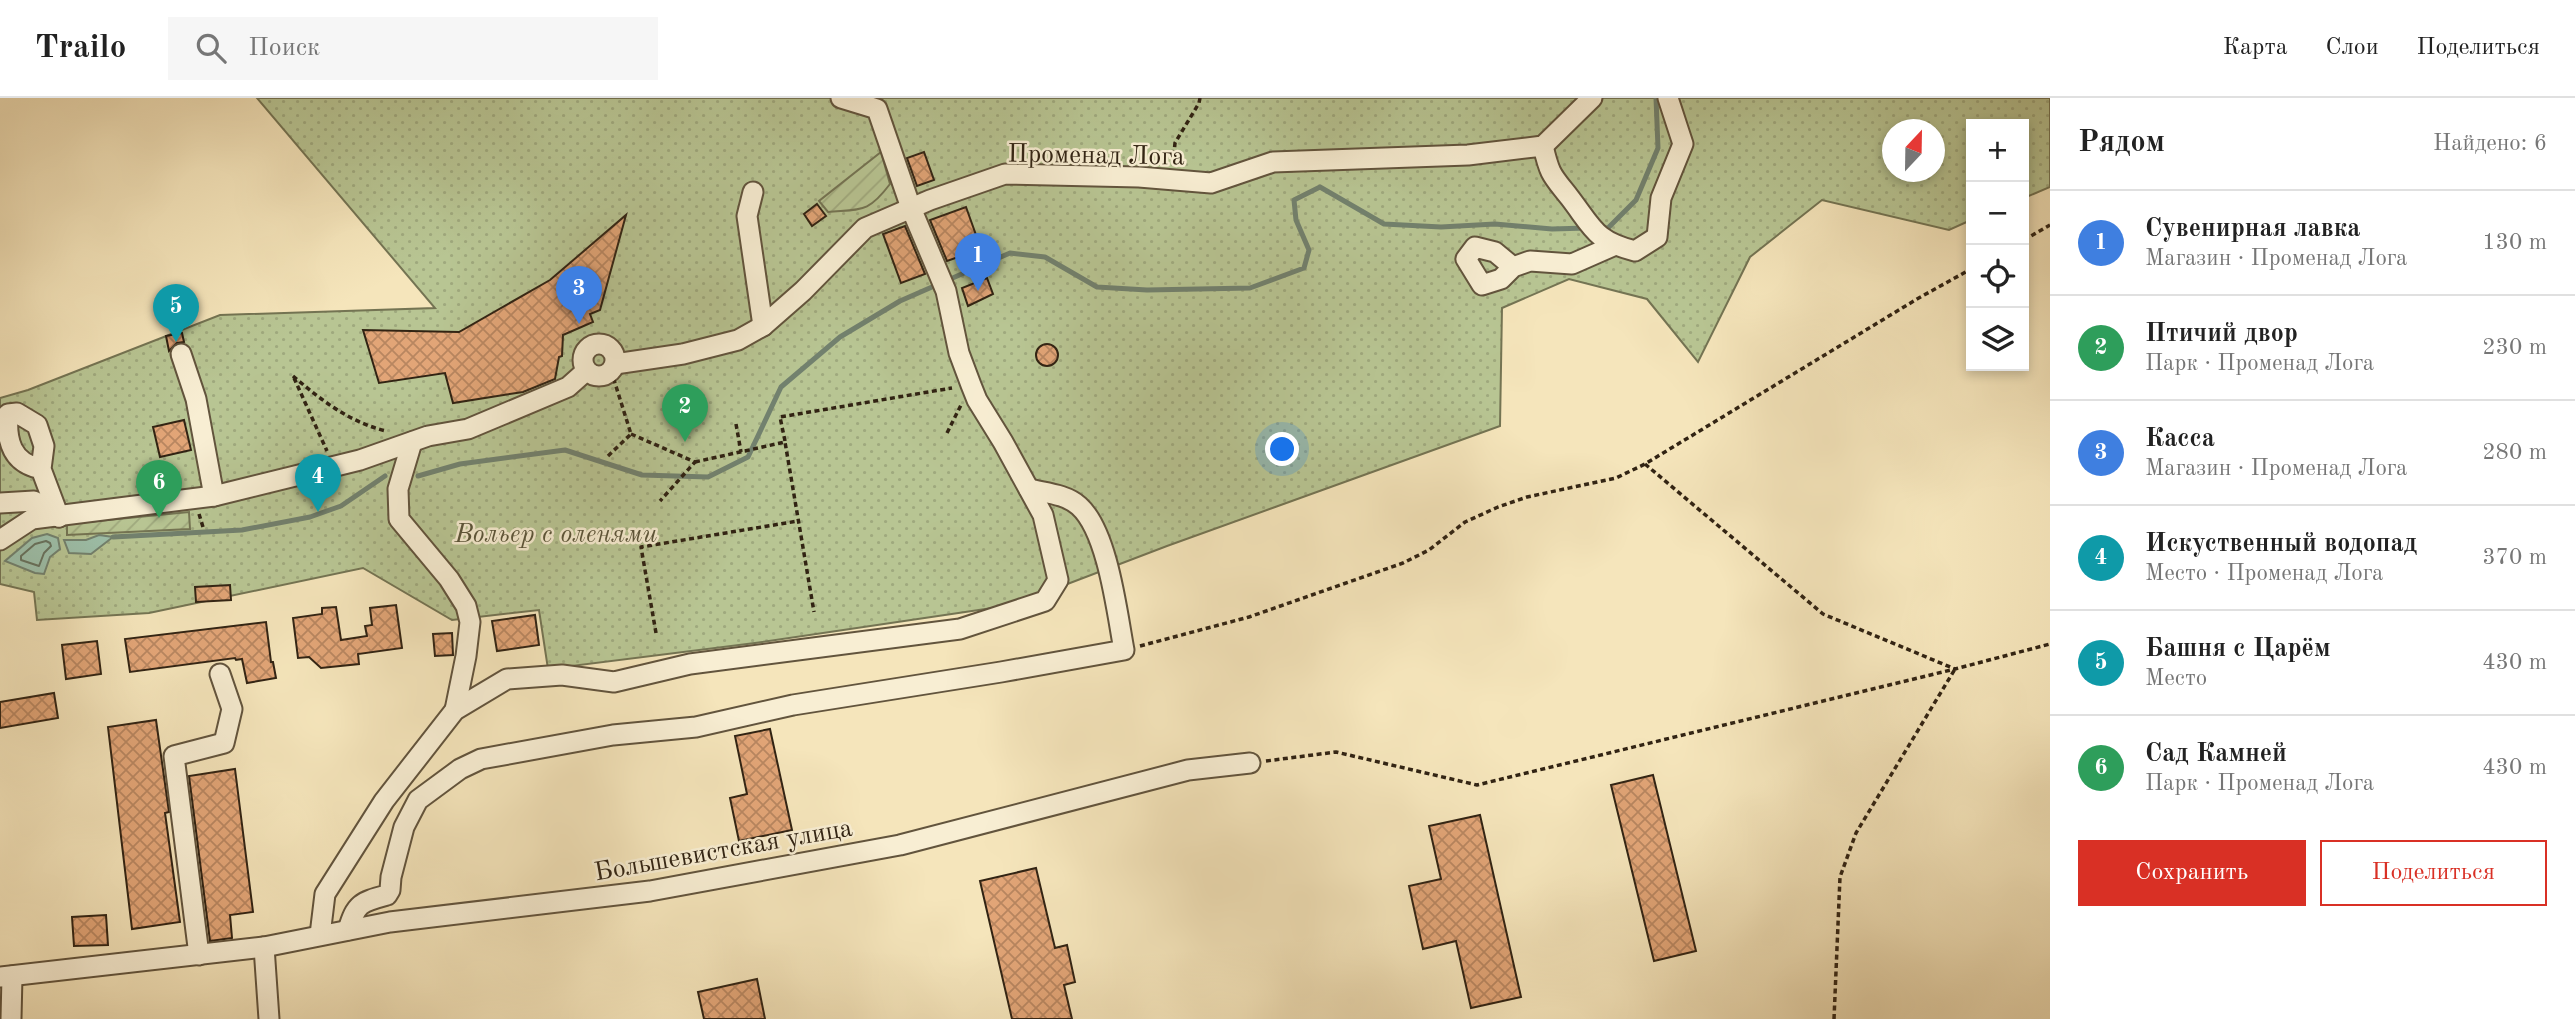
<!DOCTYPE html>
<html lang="ru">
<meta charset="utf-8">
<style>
:root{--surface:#fff;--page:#f6f6f6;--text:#222;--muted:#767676;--line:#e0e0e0;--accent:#d93025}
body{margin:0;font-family:"Old Standard TT",serif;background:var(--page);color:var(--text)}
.controls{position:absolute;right:21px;top:21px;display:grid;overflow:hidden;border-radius:0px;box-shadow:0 4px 10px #0003}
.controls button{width:63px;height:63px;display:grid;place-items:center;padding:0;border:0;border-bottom:2px solid var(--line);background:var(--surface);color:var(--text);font:35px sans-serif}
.compass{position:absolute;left:1882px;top:21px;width:63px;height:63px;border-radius:50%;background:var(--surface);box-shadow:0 4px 10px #0003;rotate:22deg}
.you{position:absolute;left:1283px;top:352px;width:24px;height:24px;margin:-18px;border:5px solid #fff;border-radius:50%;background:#1a73e8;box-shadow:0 0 0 10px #1a73e833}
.badge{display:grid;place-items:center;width:46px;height:46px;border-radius:50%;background:var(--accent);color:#fff;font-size:23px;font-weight:700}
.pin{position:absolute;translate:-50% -58px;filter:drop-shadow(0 2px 4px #0008)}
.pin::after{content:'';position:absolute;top:37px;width:24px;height:21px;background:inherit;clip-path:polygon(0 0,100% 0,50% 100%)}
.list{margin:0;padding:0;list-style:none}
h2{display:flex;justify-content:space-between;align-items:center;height:91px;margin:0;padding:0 28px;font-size:30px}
h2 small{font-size:23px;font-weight:400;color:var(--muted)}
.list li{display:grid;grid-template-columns:46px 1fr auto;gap:21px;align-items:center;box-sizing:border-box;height:105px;padding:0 28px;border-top:2px solid var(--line)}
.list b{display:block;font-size:26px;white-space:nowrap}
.list p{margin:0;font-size:23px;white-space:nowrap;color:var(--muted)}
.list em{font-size:23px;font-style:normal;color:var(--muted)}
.actions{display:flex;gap:14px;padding:21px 28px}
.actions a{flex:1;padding:16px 0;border:2px solid var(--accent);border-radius:0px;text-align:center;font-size:24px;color:var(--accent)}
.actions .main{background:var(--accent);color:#fff}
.icon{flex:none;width:38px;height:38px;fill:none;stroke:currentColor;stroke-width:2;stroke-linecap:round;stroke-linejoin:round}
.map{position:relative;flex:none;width:2050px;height:921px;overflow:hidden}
header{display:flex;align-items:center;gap:42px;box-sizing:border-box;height:98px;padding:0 35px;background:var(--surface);border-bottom:2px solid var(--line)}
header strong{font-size:33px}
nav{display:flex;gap:38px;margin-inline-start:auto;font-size:24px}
.search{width:490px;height:63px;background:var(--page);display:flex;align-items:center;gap:18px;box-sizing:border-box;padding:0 24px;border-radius:0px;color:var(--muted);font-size:26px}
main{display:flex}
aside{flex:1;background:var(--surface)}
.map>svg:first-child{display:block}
</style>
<header>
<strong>Trailo</strong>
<div class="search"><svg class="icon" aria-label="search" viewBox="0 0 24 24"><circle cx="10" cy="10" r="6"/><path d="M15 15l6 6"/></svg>Поиск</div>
<nav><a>Карта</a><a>Слои</a><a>Поделиться</a></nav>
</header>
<main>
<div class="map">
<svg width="2050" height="921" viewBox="0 0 2050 921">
<defs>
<pattern id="park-dots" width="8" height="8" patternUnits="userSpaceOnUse" patternTransform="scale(1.75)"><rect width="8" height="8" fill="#b8c593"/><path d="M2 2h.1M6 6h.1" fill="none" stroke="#9fa97e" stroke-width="1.8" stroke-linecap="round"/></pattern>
<pattern id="garden-furrows" width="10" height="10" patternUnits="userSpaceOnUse" patternTransform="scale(1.75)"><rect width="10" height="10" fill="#b8c593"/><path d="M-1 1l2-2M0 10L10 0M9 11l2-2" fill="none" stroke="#9fa97e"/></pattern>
<pattern id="building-cross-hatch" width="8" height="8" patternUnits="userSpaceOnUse" patternTransform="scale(1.75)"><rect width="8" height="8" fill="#e2a577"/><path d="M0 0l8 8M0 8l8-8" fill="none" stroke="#b88660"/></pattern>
</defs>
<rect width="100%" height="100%" fill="#f5e5bb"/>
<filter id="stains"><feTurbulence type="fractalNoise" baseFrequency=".00286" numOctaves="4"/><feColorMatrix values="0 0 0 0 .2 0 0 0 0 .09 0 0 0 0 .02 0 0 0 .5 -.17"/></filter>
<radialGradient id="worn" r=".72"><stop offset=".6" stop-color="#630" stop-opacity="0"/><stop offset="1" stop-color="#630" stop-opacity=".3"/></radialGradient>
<path fill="url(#park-dots)" stroke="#747453" stroke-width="2" fill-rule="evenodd" d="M257,0h1793v89l-26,11v-74h-53v96l-22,10 -127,-30 -72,57 -52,105 -51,-63 -78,-20 -67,29 -2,118 -333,120 -131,50 -37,11 -244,36 -207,26 -9,-59 -87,10 -89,-52 -214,45 -112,7 -3,-28 -34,-8v-186l28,-8 192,-75 215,-7zM1892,32h42v42h-42z"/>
<g fill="url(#garden-furrows)" stroke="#747453" stroke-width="2">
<path d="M881,54l9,32c-22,29 -28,25 -62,28l-9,-11z"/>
<polygon points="189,414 190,431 67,437 67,426"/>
</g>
<g fill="#9dc0aa" stroke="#72816e" stroke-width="2">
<polygon points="47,436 58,440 60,451 50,459 44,476 35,475 5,463 32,440"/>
<polygon points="99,437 113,439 91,456 69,455 64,442 86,442"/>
</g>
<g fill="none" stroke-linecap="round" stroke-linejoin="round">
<polygon stroke="#67725e" stroke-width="2" points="46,443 50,445 51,448 44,455 39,468 21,462 21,458 35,446"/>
<g stroke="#72816e" stroke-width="5">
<polyline points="1601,130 1608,130 1636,102 1658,50 1656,0"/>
<polyline points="948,182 1010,155 1045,159 1097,189 1147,192 1250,190 1304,170 1309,152 1296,122 1294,102 1320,89 1384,126 1441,129 1495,126 1552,131 1587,130"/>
<polyline points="418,378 460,366 565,352 642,377 708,379 748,359 781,289 840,239 900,203 932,189"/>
<polyline points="113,439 242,432 310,419 341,408 385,378"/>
</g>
</g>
<g fill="url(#building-cross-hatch)" stroke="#312313" stroke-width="2">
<polygon points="924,54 934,82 917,88 907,60"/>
<polygon points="817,106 826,118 812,128 804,116"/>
<polygon points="966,109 981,151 947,163 930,122"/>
<polygon points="626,117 600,212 590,216 593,224 563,237 562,258 559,259 555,281 523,294 453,305 445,275 379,285 363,232 459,234 550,182"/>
<polygon points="905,128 925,176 901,185 883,136"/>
<polygon points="987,180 993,196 968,208 962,190"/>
<polygon points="182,235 184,244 177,245 169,253 166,238"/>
<circle cx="1047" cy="257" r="11"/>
<polygon points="184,322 191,352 160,359 153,329"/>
<polygon points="230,487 231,502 196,504 195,489"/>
<polygon points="396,507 402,550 358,556 359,566 321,570 309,559 298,560 293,520 322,516 322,510 336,509 341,542 367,538 365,528 372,527 370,510"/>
<polygon points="535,517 539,547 497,553 492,523"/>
<polygon points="266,524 271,564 273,564 276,580 247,585 242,561 236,562 235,560 130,574 125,541"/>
<polygon points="452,535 453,557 435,558 433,536"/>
<polygon points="97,543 101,576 66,581 62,547"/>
<polygon points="54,595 58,620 0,630 0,604"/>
<polygon points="156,622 169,714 165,715 180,824 132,831 108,629"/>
<polygon points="770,631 792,732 739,743 730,700 747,696 735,638"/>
<polygon points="235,671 253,814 230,817 232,840 210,843 189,678"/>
<polygon points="1653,677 1696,853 1654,863 1611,687"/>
<polygon points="1480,717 1521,899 1471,910 1456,843 1423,851 1409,788 1441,781 1429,728"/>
<polygon points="1036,770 1055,850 1067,847 1075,884 1064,887 1072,921 1012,921 980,783"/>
<polygon points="106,817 108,847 74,848 72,819"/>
<polygon points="757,881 765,921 704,921 698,894"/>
</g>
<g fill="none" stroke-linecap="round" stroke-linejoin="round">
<defs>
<g id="minor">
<path d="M1543,48c7,30 9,29 27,52 23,30 25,43 65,53l22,-14 4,-39 22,-54 -15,-46"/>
<polyline points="753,94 747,118 763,228"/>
<polyline points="1513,169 1495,154 1475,149 1466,161 1482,187 1501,181 1513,169 1530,163 1572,166 1613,148"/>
<circle cx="599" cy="262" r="16"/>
<polyline points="181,256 196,301 214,398"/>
<polyline points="615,266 683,256 738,242 763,228 803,193 865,130 930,102 1005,76 1139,79 1211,85 1273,64 1468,57 1543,48 1592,0"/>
<polyline points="412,344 398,391 399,421 449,481 466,508 470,524 466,558 455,612"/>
<path d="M41,371l3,-23 -7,-21 -20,-12 -9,1c-2,26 3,49 33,55l18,48"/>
<polyline points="0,405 34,403 59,419"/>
<polyline points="0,442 32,421 214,398 360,362 428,338 468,331 568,289 586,273"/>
<path d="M348,832c8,-27 13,-28 39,-35l3,-5 1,-13 13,-50 14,-27 42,-31 21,-10 132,-24 83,-8 97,-22 208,-33 123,-22c-7,-37 -16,-118 -45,-144 -13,-12 -34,-13 -50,-17"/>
<polyline points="320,837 325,796 384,703 455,612 507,581 562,577 614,584 690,566 960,531 1045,503 1058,482 1043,417 1003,344 977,302 971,287 959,255 946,193 911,110 877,11 841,0"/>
<polyline points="264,849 269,921"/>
<polyline points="199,857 174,658 224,645 232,611 220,576"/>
<polyline points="0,879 264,849 390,824 650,793 900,747 1188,672 1250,665"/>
<polyline points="11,921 12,878"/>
</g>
</defs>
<use href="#minor" stroke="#62543d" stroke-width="23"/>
<g stroke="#312313" stroke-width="3.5" stroke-dasharray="5 3.5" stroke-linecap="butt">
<polyline points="1173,66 1175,45 1199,5 1200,0"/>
<polyline points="2024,142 2050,127"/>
<path d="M293,278c28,24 56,46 93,55"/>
<polyline points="294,280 327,353"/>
<polyline points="736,326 741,354"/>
<polyline points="947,335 961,307"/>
<polyline points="631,336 695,364 660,403"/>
<polyline points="785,343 780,319 952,290"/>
<polyline points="608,358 631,336 614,282"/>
<polyline points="695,364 785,344 814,514"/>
<polyline points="1645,366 1823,516 1955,571 2050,546"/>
<polyline points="199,416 203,429"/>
<polyline points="656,535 641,449 798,423"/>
<polyline points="1140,548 1249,519 1403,465 1429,452 1465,424 1498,409 1527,399 1616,380 1645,366 1917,201 1971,171"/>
<polyline points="1266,663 1336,654 1477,687 1955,571"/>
<polyline points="1834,921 1840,779 1856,735 1955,571"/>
</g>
<use href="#minor" stroke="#f8eed3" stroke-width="19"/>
</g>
<g text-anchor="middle" stroke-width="5" stroke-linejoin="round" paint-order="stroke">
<g font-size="26" fill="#312313" stroke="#f8eed3">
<text transform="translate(1096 56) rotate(1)" y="9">Променад Лога</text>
<text transform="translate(723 751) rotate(-10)" y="9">Большевистская улица</text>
</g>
<g font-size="26" font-style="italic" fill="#5a5439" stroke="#f8eed3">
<text x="556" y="444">Вольер с оленями</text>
</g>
</g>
<rect width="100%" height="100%" filter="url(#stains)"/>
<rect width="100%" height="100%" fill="url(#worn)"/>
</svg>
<div class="controls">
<button>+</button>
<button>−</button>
<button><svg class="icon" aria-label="locate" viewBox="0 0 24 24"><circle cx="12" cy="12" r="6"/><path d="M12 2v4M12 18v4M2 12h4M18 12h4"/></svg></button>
<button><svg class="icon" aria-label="layers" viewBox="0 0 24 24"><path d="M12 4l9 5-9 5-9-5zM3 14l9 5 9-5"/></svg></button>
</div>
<svg class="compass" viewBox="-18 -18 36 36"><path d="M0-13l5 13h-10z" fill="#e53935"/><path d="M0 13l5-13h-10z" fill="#767676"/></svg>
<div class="you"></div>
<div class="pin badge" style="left:978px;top:193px;background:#3f7fe0">1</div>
<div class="pin badge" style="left:685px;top:344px;background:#2e9e5b">2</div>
<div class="pin badge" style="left:579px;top:226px;background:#3f7fe0">3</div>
<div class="pin badge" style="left:318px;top:414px;background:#0f9aa8">4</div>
<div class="pin badge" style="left:176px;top:244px;background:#0f9aa8">5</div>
<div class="pin badge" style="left:159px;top:420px;background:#2e9e5b">6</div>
</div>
<aside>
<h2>Рядом<small>Найдено: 6</small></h2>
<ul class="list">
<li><span class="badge" style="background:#3f7fe0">1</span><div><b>Сувенирная лавка</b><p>Магазин · Променад Лога</p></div><em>130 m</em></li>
<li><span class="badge" style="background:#2e9e5b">2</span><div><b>Птичий двор</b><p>Парк · Променад Лога</p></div><em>230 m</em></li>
<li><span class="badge" style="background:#3f7fe0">3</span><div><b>Касса</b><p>Магазин · Променад Лога</p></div><em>280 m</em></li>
<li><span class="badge" style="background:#0f9aa8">4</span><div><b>Искуственный водопад</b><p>Место · Променад Лога</p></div><em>370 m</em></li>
<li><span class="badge" style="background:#0f9aa8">5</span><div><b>Башня с Царём</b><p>Место</p></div><em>430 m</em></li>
<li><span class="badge" style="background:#2e9e5b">6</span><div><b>Сад Камней</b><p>Парк · Променад Лога</p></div><em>430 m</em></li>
</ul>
<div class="actions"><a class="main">Сохранить</a><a>Поделиться</a></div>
</aside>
</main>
